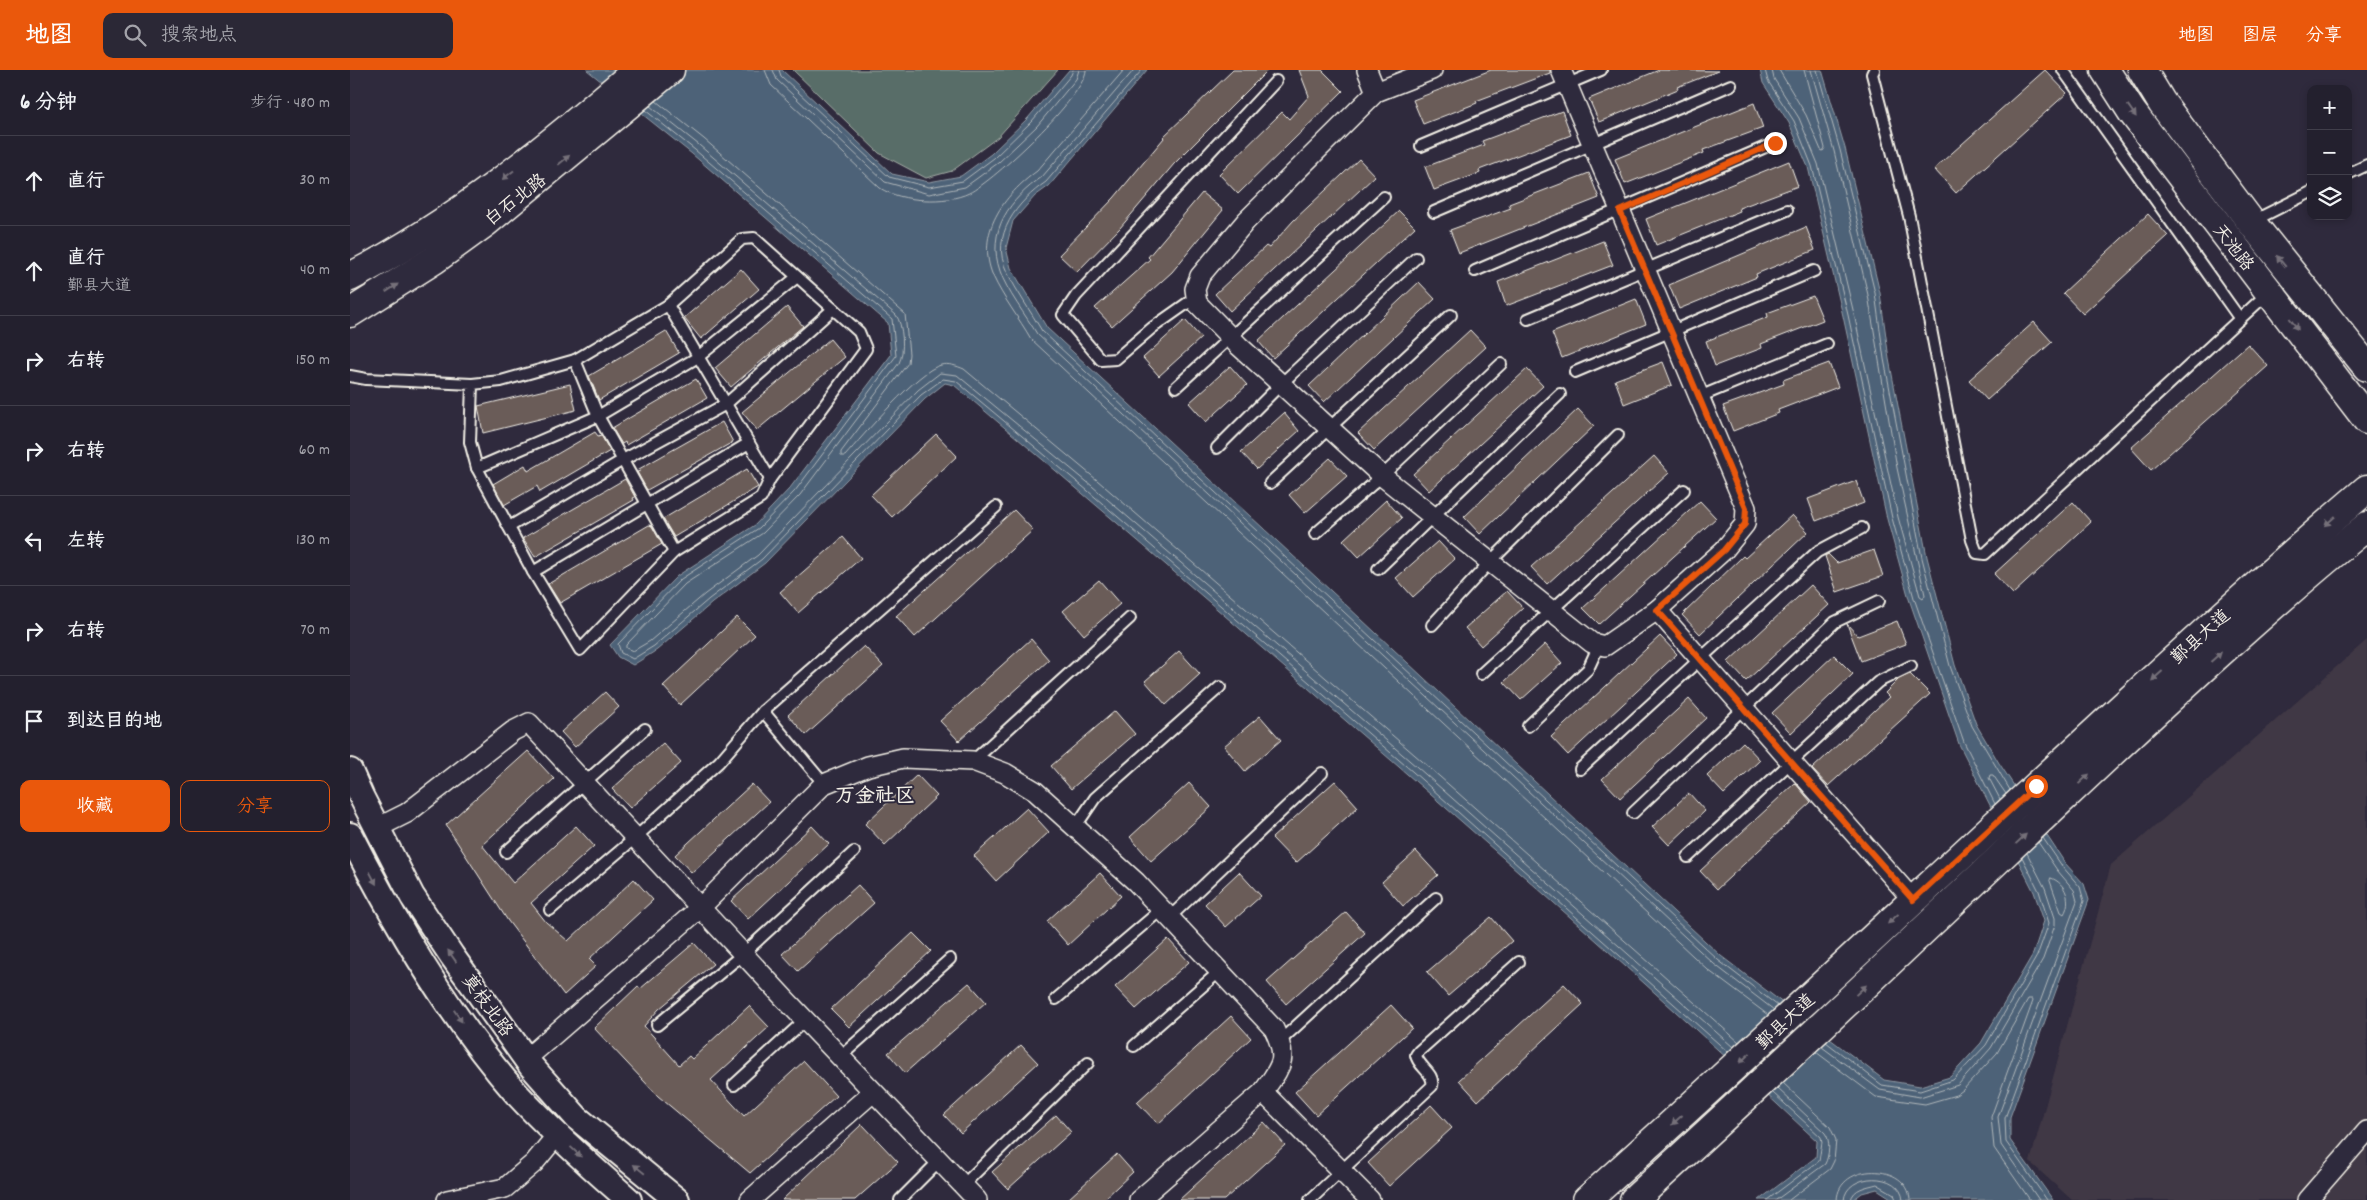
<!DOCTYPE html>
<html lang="zh">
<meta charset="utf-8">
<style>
:root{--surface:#23202e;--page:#2b2836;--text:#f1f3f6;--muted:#a3a3aa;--line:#403e4a;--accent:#ea580c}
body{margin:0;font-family:Dekko,"LXGW WenKai TC",sans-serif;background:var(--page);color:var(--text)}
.controls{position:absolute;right:15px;top:15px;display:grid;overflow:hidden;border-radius:10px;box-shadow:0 2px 8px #0003}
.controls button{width:45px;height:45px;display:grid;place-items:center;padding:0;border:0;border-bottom:1px solid var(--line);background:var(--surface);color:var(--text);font:25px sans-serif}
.stop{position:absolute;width:15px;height:15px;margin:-11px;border:4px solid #ea580c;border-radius:50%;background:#fff}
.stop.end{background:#ea580c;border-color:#fff;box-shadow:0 1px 5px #0008}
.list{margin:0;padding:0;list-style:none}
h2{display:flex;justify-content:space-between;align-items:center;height:65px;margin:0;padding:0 20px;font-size:21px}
h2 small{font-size:16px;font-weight:400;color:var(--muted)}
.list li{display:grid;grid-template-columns:32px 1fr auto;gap:15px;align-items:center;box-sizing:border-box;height:90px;padding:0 20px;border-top:1px solid var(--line)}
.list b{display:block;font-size:19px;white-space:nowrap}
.list p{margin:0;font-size:16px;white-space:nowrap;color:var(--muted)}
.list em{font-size:16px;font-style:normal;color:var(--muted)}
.actions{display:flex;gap:10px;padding:15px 20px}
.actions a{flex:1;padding:11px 0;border:1px solid var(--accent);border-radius:10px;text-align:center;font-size:18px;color:var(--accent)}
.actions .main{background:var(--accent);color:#fff}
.icon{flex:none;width:28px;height:28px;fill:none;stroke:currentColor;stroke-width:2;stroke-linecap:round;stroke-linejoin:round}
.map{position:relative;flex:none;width:2017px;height:1130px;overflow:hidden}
header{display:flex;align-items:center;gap:30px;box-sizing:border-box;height:70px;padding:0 25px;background:var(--accent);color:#fff}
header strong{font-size:24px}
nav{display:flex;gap:28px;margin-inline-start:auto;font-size:18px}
.search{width:350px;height:45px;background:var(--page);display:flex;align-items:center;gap:12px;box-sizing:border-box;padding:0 18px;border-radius:10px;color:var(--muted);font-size:19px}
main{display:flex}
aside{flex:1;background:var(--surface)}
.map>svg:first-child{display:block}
</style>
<header>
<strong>地图</strong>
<div class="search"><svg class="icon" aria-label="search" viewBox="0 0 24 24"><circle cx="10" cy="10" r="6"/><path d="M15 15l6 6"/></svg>搜索地点</div>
<nav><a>地图</a><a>图层</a><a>分享</a></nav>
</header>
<main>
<aside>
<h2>6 分钟<small>步行 · 480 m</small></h2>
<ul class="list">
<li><svg class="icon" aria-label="ahead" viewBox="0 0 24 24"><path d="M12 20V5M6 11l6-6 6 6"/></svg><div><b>直行</b></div><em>30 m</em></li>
<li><svg class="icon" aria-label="ahead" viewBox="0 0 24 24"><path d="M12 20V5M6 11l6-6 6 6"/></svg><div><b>直行</b><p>鄞县大道</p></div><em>40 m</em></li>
<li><svg class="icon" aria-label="right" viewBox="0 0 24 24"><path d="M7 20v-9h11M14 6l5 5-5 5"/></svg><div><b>右转</b></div><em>150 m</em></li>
<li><svg class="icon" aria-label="right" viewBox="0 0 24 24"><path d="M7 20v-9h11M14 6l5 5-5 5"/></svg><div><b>右转</b></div><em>60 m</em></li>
<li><svg class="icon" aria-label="left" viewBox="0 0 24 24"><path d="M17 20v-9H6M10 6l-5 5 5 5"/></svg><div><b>左转</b></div><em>130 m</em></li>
<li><svg class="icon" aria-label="right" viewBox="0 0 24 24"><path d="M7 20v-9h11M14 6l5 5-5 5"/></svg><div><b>右转</b></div><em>70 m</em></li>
<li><svg class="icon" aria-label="arrive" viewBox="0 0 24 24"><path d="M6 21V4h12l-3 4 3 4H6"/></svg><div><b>到达目的地</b></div></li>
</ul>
<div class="actions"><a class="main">收藏</a><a>分享</a></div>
</aside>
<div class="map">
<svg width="2017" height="1130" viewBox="0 0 2017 1130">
<rect width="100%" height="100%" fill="#2f2a3d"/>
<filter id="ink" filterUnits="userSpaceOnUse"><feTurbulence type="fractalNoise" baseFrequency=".02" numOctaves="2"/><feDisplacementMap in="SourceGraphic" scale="10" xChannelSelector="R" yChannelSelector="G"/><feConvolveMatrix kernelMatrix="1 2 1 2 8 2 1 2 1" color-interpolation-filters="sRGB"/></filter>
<g filter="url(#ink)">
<polygon fill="#413945" points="2017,570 2017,1130 1722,1130 1680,1092 1761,795"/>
<polygon fill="#586d67" stroke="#a6afa8" points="443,0 708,0 648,67 602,101 576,108 529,83"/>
<path fill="#4d6278" stroke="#909ba5" d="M237,0h195l110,104 37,8 32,-6 30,-22 37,-36 41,-48h78l-98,116 -14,10 -22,25 -7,27 5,20 36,60 298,276 376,352 163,124 36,6 30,-9 31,-34 52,-89 11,-33 -10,-29 -75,-148 -50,-145 -22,-80 -44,-203 -35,-149 -19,-44 -26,-40 -3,-13h62l23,78 35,145 9,66 38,198 28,108 21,59 23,39 66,100 19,21 5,16 -79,217v23l43,60h-159l-17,-11 -15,4 -9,7h-94l57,-43 1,-16c-159,-148 -322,-291 -486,-433 -125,-109 -250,-217 -377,-323l-9,-2 -20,16 -160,164 -53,40 -55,47 -24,15 -15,-8 -8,-12 67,-69 78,-51 35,-37 101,-133 -3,-32 -196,-169z"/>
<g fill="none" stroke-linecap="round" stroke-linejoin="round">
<g stroke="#b1b8bb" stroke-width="1">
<path d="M415,0l6,15 109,103c21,14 67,16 89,5 25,-12 117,-98 117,-123"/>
<polyline points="423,0 427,10 535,112 579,124 615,117 648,93 687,56 726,9 729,0"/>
<polyline points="429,0 431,6 539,107 579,117 613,111 644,88 682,51 721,5 723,0"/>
<path d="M774,0l-87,101c-33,24 -62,62 -44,105 10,22 26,42 38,63l677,631 60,45"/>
<path d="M784,0l-92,107c-32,22 -56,54 -42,94 6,19 27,46 37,63l677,630 60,46"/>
<path d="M792,0l-96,112c-28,19 -57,54 -39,90 10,20 24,40 35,59l676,629 60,46"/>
<polyline points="1415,0 1418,11 1444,51 1462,96 1498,245 1542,448 1564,528 1614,672 1645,734"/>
<polyline points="1422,0 1424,9 1449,48 1468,94 1504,244 1548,447 1570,526 1573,528 1575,525 1547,398 1518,225 1484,81 1461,0"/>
<polyline points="1429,0 1456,45 1471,80 1473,81 1475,78 1454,0"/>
<polyline points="1467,0 1490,80 1525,223 1534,289 1572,488 1600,596 1622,656 1660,720"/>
<path d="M306,31l48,38 201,175 4,40 -1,9 -67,89v4h4c18,-20 73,-86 96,-91 7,-2 16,1 23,4l133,111 325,281 317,281"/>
<path d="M300,36l49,39 197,170c7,9 9,37 3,48l-99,132 -37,38 -78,51 -59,61v3l7,3 17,-10 55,-47 53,-39 160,-165 22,-17 17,2 135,111 325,281 316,280"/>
<polyline points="295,40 345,80 542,249 546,286 445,421 409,458 331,509 268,574 271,583 283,589 304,576 359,529 412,489 571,325 593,309 606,311 738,421 1063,702 1378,982"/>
<polyline points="1650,729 1639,708 1640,705 1643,705 1656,724"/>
<polyline points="1693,768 1712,796 1730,817 1734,831 1655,1048 1656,1072 1697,1130"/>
<polyline points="1688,772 1707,800 1724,820 1727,831 1648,1047 1651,1075 1689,1130"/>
<path d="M1701,808c15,5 21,23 13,36l-3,-2 -11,-31z"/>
<polyline points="1476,972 1532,1015 1570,1021 1603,1010 1636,975 1687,886 1699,853 1689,821 1672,787"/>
<polyline points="1472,977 1530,1020 1570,1027 1608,1015 1641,978 1693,889 1705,855 1705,848 1695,818 1677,783"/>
<polyline points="1466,982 1526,1027 1575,1034 1606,1025 1613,1020 1647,983 1678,929 1682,929 1683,931 1641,1047 1644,1078 1680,1130"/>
<polyline points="1433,1013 1480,1057 1486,1070 1484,1091 1480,1099 1439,1130"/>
<polyline points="1417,1130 1469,1091 1472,1072 1471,1067 1423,1023"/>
<path d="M1426,1130l49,-36c4,-8 6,-23 0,-31l-48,-45"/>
<path d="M1487,1130c1,-38 72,-38 73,0"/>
<path d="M1494,1130c2,-28 57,-29 59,0"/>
<path d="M1501,1130c2,-12 16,-13 26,-16l17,10 2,6"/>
</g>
</g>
<g fill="#6b5c59" stroke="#f4f1e8">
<polygon points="883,0 918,0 824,94 770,158 727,202 709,185 764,128 814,68 813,67"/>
<polygon points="949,0 972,0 993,21 888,124 869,104 932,42 939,49 959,26"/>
<polygon points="1141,0 1200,0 1200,3 1126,31 1127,33 1073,54 1063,30"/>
<polygon points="1309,0 1368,1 1327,17 1328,19 1249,52 1239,29"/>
<polygon points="1695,0 1717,23 1606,123 1584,99"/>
<polygon points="1404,33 1413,58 1353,80 1354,83 1275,114 1265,89"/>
<polygon points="1212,41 1221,65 1129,100 1130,103 1084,120 1075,97 1134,75 1132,71"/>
<polygon points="1009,89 1025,106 880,241 865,224 916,176 919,178 943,151"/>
<polygon points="1439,91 1448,116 1389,138 1390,141 1306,175 1296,149"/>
<polygon points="1239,103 1249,128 1109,183 1100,160 1161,138 1159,134"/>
<polygon points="852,123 873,140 822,202 762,256 745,238 800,189 798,187"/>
<polygon points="1049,141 1065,157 923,288 908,271"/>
<polygon points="1798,144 1818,166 1733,244 1713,223"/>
<polygon points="1456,157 1465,180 1406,204 1407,207 1329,239 1319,215"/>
<polygon points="1253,171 1263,195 1156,236 1148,212"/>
<polygon points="391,199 409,219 351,269 334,248"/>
<polygon points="1069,212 1085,229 974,332 959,316"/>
<polygon points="1463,226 1473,250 1411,274 1412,278 1365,296 1356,271 1418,247 1417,243"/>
<polygon points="1286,229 1296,254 1212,288 1202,263"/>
<polygon points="437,237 453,256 381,317 365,298"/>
<polygon points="835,250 851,268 809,306 793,288"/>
<polygon points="1684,252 1702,272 1637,330 1619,310"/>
<polygon points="1120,260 1136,277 1024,380 1008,363"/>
<polygon points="316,261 329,283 249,330 239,306"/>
<polygon points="480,269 495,287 407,360 392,342"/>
<polygon points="1898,274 1918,296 1801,400 1781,378"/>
<polygon points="1313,292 1322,315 1274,334 1265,310"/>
<polygon points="1479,293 1488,317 1428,340 1429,343 1383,361 1373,336 1434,314 1433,310"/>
<polygon points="880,296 897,315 856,352 839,333"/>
<polygon points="1177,299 1193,316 1079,421 1063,404"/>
<polygon points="346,309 357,328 276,375 275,372 272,374 262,358"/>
<polygon points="220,314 226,340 133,363 128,336"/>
<polygon points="1228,339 1244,356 1130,464 1114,447"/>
<polygon points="934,343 949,361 907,399 891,382"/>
<polygon points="372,352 383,372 297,420 287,402 290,401 289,399"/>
<polygon points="245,362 248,366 251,365 260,381 190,422 187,416 154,435 143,414 175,395 178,401"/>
<polygon points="586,364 607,386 542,447 521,425"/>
<polygon points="1304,386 1319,403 1197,514 1181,497"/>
<polygon points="980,388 997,406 955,443 939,425"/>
<polygon points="397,399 408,417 324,467 313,449"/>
<polygon points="275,409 285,427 283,428 284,430 185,487 173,468"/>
<polygon points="1506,411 1514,433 1466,451 1458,429"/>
<polygon points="1036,430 1052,448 1009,487 993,470"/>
<polygon points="1350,431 1366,448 1249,554 1233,538"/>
<polygon points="1723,432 1741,452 1663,524 1644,504"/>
<polygon points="664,440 683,460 565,567 546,546"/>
<polygon points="1442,445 1458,462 1350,564 1332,545 1393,486 1395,488"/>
<polygon points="299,455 302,456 312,474 210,533 198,514"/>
<polygon points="493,467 511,488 448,543 430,522"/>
<polygon points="1088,471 1105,489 1063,527 1046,508"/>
<polygon points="1524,480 1533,506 1487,522 1475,486 1478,484 1487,493"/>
<polygon points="749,510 770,534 734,565 713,541"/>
<polygon points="1461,515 1479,535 1396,611 1378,592"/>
<polygon points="1157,521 1173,538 1131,576 1115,558"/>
<polygon points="387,547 405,565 330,635 313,616"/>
<polygon points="1547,551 1556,574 1511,591 1497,554 1508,566"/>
<polygon points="1310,566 1327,584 1218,685 1201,667"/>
<polygon points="681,569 699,590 609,671 590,651"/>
<polygon points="1195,574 1212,593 1171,630 1154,612"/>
<polygon points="514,576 533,596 456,665 438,645"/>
<polygon points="829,581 850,604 816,635 795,611"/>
<polygon points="1484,585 1503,604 1441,663 1422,643"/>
<polygon points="1560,604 1580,624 1478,716 1462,699 1539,627 1535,623 1549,609"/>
<polygon points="255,622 269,637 225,677 211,662"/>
<polygon points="1339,629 1356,648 1270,728 1252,709"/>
<polygon points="765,641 785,664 721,719 701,696"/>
<polygon points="910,646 931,670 895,701 874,676"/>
<polygon points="1393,672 1410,690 1374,724 1357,706"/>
<polygon points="313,673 331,693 280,738 262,719"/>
<polygon points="178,681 204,709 132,775 163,813 226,756 244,776 181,833 196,852 218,871 284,809 303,830 239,889 246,896 214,925 158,851 96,755"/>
<polygon points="567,705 587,726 535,775 515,754"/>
<polygon points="985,711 1008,737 946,793 922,768"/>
<polygon points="839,713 861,737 801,791 780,767"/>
<polygon points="1445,713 1461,732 1367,819 1350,801"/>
<polygon points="402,714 419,732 342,803 325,785"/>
<polygon points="1339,723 1355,741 1319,775 1302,757"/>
<polygon points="677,738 699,762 646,811 624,786"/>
<polygon points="462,756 479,774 398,849 381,831"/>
<polygon points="1066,781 1088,805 1053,836 1032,812"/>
<polygon points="889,802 911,826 876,857 855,834"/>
<polygon points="750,803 771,826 718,875 697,851"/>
<polygon points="508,815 524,833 448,901 432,884"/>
<polygon points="996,842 1015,863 936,934 917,912"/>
<polygon points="1141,847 1162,871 1098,926 1077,902"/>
<polygon points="563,863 581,881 499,957 481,939"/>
<polygon points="818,869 839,892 786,939 765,917"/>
<polygon points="344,873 363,894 309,939 294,956 329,995 339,986 342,989 399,936 419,957 361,1010 394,1046 454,991 486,1026 400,1103 308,1026 244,958 288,916 290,919"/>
<polygon points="619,913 636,932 555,1003 538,983"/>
<polygon points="1214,914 1233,934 1128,1031 1109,1010"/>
<polygon points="1041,935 1062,958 966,1045 945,1022"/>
<polygon points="881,946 901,968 808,1054 787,1032"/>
<polygon points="671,975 688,993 611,1063 594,1045"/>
<polygon points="1081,1035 1102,1058 1039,1116 1018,1093"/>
<polygon points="706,1045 721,1062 658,1119 642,1102"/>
<polygon points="914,1052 935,1075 874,1130 829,1130"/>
<polygon points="512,1054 548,1092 505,1130 432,1130"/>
<polygon points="767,1084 783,1102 753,1130 717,1130"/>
</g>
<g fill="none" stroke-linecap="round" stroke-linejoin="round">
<defs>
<g id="service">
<polyline points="1524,0 1522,4 1559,146 1622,470 1627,483 1635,484 1919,222"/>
<polyline points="1713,0 1890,249"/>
<polyline points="1071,76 1251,0"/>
<polyline points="1998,104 2017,95"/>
<polyline points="1084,142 1381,15"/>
<polyline points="1901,152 1961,122"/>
<polyline points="1125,201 1425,73"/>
<polyline points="846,227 802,258 766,289 751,290 713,245 726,226 926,11"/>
<polyline points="318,235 420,409"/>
<polyline points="1178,249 1437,140"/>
<polyline points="225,290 248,346 324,482"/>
<polyline points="1225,302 1464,201"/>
<polyline points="0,306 16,309 122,314 151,311 225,290 318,235 392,169 404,168 509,262 516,279 420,409 411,428 324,482 230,580 183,502 127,398 120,372 122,314"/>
<polyline points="826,317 1034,127"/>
<polyline points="1349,327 1477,274"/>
<polyline points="867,378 931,314 1066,188"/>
<polyline points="127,398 248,346 348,287 447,207"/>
<polyline points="920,413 1101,245"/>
<polyline points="159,457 273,390 376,334 483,239"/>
<polyline points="965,464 1032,406 1151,294"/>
<polyline points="1028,499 1210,324"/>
<polyline points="183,502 399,373"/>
<polyline points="1082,555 1140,492 1268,365"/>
<polyline points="1131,604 1334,420"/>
<polyline points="413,641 474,714"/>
<polyline points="1178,656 1238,599 1249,575"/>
<polyline points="623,691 780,548"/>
<polyline points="1230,699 1467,482 1512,458"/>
<polyline points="1283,743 1485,552 1529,531"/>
<polyline points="726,756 745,728 870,617"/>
<polyline points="156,782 295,659"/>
<polyline points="1338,787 1528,612 1561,596"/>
<polyline points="200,840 285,768 369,692 413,641 646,437"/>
<polyline points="820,847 972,703"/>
<polyline points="706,929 812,839"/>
<polyline points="307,955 393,884 504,782"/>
<polyline points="930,971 1086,828"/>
<polyline points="784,976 870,901"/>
<polyline points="490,987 600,889"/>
<polyline points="384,1015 455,950"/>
<polyline points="613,1115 738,993"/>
<polyline points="550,1130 589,1091"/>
<path d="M960,1130l122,-114c3,-13 -14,-19 -16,-31l3,-4 100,-89"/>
</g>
<g id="minor">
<polyline points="1017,0 1026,22"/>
<polyline points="1082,0 1026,22 896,151 850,206 845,219 847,233 889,276 1032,406 1242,573 1255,576 1307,540 1374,480 1395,454 1396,438 1211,0"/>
<polyline points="1307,540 1563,830"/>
<polyline points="27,758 57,743 163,661 179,653 435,929 627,1130"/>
<path d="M176,989l174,-151 124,-124 44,-18 35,-8 70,3 32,12 30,18 101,91 138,147c15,31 7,37 -11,63"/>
<polyline points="97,1130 155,1118 184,1093 207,1065"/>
<polyline points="400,1130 523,1022"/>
<polyline points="789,1130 913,1022 1020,1130"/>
<polyline points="1957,1130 2017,1061"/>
</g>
<g id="tertiary">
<polyline points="0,701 11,726 62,826 102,886 181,996 227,1048 327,1130"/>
<path d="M0,765c45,88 101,184 166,258 35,38 74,73 113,107"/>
</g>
<g id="secondary">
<path d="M0,207c104,-54 199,-130 287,-207"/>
<polyline points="0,243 84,190 135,153 320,0"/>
</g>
<g id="primary">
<polyline points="1755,0 1782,42 2017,350"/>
<polyline points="1792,0 1812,33 1901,152 2017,297"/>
<path d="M1237,1130c263,-234 513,-482 780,-711"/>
<path d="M1284,1130c132,-120 261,-243 391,-366 112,-105 223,-211 342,-308"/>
</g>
</defs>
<use href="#service" stroke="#f4f1e8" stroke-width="14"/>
<use href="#minor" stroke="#f4f1e8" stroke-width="22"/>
<use href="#tertiary" stroke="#f4f1e8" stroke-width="28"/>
<use href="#secondary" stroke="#f4f1e8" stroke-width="31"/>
<use href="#primary" stroke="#f4f1e8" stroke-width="31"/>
<use href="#service" stroke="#2f2a3d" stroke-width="10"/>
<use href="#minor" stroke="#2f2a3d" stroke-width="19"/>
<use href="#tertiary" stroke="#2f2a3d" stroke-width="24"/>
<use href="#secondary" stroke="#2f2a3d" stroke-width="28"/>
<use href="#primary" stroke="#2f2a3d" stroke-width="28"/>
</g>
<defs><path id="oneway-solid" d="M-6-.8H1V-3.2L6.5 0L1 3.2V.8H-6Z" transform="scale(1.25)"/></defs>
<g fill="#747079">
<use href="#oneway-solid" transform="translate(1782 41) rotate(55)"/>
<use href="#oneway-solid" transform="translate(214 90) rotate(-40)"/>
<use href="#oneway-solid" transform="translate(158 105) rotate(143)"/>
<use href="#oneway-solid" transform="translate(1931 191) rotate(-129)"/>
<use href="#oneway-solid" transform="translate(42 218) rotate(-33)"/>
<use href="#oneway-solid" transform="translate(1944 254) rotate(53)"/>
<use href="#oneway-solid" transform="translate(1980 451) rotate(139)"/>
<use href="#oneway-solid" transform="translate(1866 587) rotate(-42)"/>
<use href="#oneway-solid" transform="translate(1807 606) rotate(138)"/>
<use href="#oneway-solid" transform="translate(1734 709) rotate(-43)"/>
<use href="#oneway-solid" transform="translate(1671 769) rotate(-43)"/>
<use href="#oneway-solid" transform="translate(23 808) rotate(62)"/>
<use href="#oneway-solid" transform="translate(1543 849) rotate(137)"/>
<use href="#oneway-solid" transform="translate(102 886) rotate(-125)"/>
<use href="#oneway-solid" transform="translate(1511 920) rotate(-43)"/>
<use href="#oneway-solid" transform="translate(108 946) rotate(56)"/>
<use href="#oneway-solid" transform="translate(1395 988) rotate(137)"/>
<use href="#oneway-solid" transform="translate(1327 1050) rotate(138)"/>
<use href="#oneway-solid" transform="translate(226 1082) rotate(43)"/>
<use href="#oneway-solid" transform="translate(289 1099) rotate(-141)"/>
</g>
</g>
<g fill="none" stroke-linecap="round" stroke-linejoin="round" filter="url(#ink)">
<polyline stroke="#ea580c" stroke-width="6" points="1425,73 1270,141 1396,438 1395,454 1374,480 1307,540 1563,830 1686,716"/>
</g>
<g text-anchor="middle" stroke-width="4" stroke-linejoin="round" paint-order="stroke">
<g font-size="18" fill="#f4f1e8" stroke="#2f2a3d">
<text transform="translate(165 129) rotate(-38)" y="6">白石北路</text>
<text transform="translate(1884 177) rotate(52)" y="6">天池路</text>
<text transform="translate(1850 566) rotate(-42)" y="6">鄞县大道</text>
<text transform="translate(138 935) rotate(54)" y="6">莫枝北路</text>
<text transform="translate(1435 951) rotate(-43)" y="6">鄞县大道</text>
</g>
<g font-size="20" font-weight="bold" fill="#f4f1e8" stroke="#2f2a3d">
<text x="525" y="731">万金社区</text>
</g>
</g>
</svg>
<div class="controls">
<button>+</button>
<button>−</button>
<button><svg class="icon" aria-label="layers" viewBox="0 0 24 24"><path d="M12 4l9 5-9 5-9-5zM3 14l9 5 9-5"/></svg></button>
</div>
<div class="stop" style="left:1686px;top:716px"></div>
<div class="stop end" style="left:1425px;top:73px"></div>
</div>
</main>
